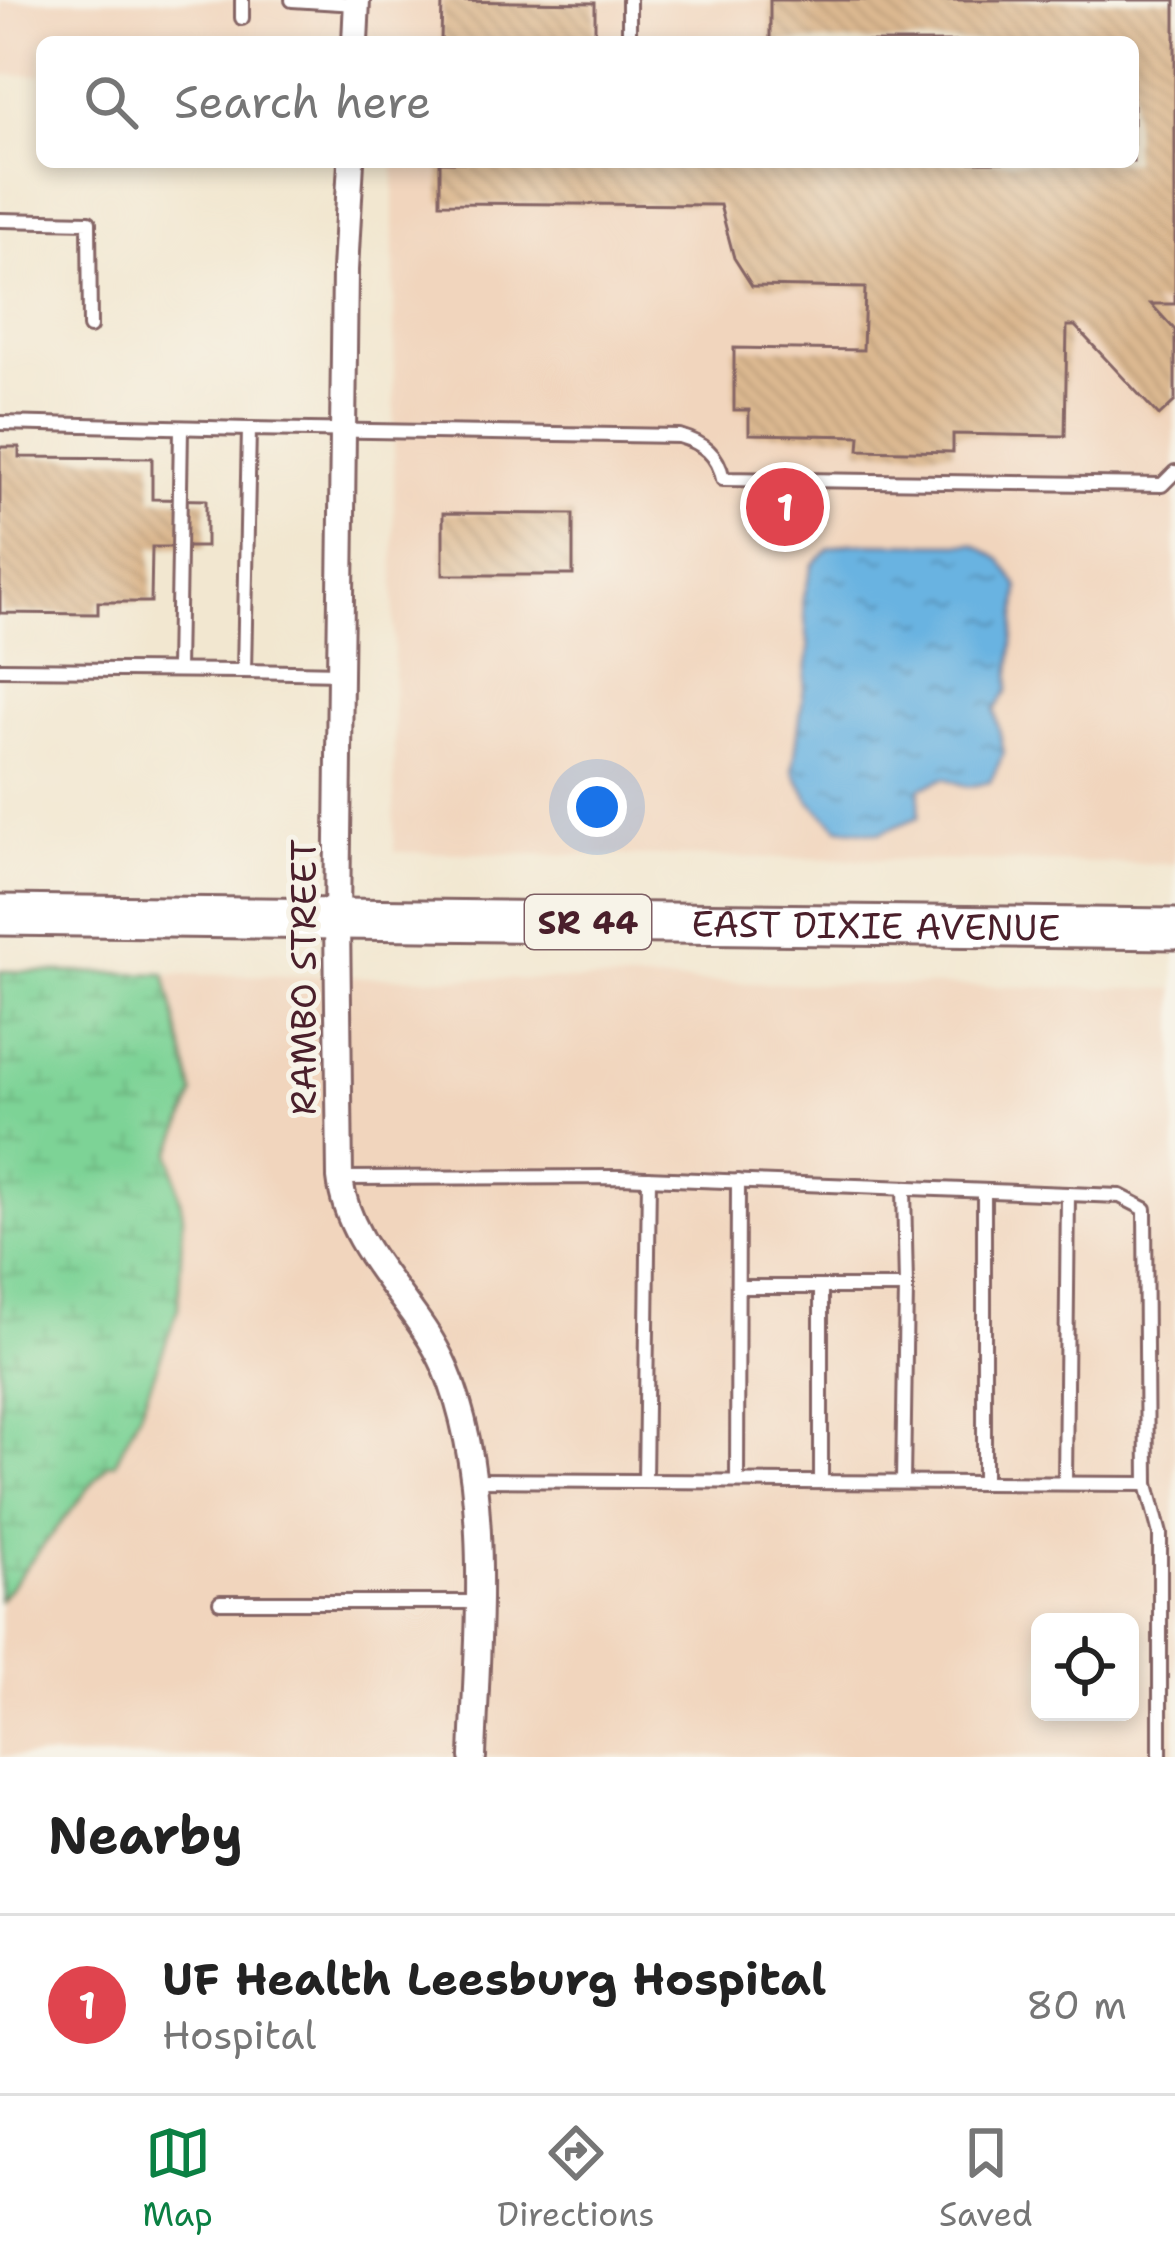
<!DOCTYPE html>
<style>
:root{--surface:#fff;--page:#f2f2f2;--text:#222;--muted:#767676;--line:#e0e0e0;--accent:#0b8043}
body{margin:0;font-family:"Shantell Sans",sans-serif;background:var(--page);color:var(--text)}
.controls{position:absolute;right:36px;bottom:36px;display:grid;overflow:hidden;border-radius:18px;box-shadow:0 6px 18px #0003}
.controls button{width:108px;height:108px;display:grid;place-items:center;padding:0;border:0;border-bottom:3px solid var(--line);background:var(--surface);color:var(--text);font:60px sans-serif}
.you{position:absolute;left:597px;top:807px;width:42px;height:42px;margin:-30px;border:9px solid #fff;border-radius:50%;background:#1a73e8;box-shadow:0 0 0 18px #1a73e833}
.badge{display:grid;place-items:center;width:78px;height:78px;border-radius:50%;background:var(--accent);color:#fff;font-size:39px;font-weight:700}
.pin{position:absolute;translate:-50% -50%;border:6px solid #fff;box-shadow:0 3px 12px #0006}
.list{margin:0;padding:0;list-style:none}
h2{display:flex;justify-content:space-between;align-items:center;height:156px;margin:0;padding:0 48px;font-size:51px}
h2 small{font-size:39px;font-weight:400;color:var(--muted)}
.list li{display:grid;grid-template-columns:78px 1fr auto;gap:36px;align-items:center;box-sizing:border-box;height:180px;padding:0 48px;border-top:3px solid var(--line)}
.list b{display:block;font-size:45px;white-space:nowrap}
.list p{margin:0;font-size:39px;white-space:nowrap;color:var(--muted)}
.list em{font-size:39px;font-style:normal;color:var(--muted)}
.icon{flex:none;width:66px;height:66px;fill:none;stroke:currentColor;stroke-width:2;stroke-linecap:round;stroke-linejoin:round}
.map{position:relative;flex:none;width:1175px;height:1757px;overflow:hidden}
.search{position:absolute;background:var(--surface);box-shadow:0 6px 18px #0003;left:36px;right:36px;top:36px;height:132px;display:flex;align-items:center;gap:30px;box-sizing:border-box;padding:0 42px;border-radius:18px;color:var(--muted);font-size:45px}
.sheet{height:336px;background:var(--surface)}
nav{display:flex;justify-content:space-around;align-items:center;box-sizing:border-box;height:168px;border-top:3px solid var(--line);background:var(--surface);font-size:33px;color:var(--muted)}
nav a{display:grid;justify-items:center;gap:6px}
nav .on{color:var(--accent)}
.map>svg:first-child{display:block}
</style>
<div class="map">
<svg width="1175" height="1757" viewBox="0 0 1175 1757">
<defs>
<pattern id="wetland-marsh" width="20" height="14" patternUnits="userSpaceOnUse" patternTransform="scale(3)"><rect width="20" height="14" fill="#7dd396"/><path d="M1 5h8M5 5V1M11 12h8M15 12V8" fill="none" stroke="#6eb581"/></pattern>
<pattern id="water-ripples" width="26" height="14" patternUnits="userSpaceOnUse" patternTransform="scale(3)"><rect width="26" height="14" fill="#69b3e1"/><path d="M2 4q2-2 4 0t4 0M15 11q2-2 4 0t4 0" fill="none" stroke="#5891b7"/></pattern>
<pattern id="building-back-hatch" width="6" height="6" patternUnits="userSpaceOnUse" patternTransform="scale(3)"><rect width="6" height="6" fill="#dbb890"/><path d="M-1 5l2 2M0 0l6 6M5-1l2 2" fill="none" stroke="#bd9e7c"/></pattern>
</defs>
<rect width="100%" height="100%" fill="#f7f3e8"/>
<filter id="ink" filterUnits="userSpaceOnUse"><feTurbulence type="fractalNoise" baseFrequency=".00833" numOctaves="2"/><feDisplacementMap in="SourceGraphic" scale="24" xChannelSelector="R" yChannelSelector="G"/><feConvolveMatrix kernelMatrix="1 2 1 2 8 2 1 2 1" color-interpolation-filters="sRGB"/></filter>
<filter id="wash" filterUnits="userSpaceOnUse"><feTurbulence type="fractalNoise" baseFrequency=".004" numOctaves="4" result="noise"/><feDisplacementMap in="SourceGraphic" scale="48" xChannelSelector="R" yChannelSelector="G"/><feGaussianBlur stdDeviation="2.7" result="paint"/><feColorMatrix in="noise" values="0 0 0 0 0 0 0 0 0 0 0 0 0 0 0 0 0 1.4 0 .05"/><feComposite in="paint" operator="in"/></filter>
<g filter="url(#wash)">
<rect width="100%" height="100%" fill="#f2e7d0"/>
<g fill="#f1d5bd" fill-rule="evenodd">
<polygon points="0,0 1175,0 1175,864 394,852 394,162 1133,162 1133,42 42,42 42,75 0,75"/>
<path d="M165,974l1010,15v768h-1175v-157l109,-136 6,-1 25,-51 37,-102 6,-95 -12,-61 23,-59zM1040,1622h90v90h-90z"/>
</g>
<polygon fill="url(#wetland-marsh)" stroke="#647960" stroke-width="3" points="0,971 165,974 194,1095 171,1154 183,1215 178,1310 140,1412 115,1463 108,1464 0,1600"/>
<polygon fill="url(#water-ripples)" stroke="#5a6986" stroke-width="3" points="849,543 974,544 1001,560 1019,588 1008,690 995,710 1004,753 990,782 968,787 945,778 920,788 919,817 880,833 839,828 810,801 793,770 809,650 803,601 812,565 829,548"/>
<g id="blocks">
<g fill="url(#building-back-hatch)">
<polygon points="770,0 1175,0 1175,304 1151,304 1175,330 1175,401 1159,416 1075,326 1067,326 1065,436 953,434 953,452 859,450 860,436 749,434 749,410 734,410 734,348 863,350 865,288 752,286 734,258 720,205 440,203 440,162 1133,162 1133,42 770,42"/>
<polygon points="442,1 595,3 595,42 441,42"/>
<polygon points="0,447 19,447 19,457 152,458 152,499 206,500 206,547 152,547 151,602 98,602 98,614 0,613"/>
<polygon points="443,513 573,514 573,575 443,575"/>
</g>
</g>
</g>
<g filter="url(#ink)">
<use href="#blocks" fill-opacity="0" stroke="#856565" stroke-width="3"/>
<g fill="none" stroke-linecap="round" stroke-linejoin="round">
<defs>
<g id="lane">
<polyline points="292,0 356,4"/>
<polyline points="242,18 242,0"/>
<polyline points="629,42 629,0"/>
<polyline points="0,220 89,222 90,327"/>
<polyline points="0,423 249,429"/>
<polyline points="0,669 244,671"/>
<polyline points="177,670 181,429"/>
<path d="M340,673l-96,-2 5,-242 430,7c24,7 39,18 44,43l439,6 13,-13"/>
<polyline points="341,1178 620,1177 1120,1196 1145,1209 1147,1484 1160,1534 1160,1757"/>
<polyline points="738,1287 906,1287 904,1188"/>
<polyline points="821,1287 821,1482"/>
<polyline points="473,1480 1147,1484"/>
<polyline points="645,1481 649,1178"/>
<polyline points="737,1481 738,1181"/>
<polyline points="903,1482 906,1287"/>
<polyline points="984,1483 984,1191"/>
<polyline points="1065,1483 1068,1194"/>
<polyline points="220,1602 479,1602"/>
</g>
<g id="street">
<polyline points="355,42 357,0"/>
<path d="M351,162l-6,108 -8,649 3,259c8,73 76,123 105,189 49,114 32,269 28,390"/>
</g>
<g id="primary">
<path id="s1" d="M0,915l1175,14"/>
</g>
</defs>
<use href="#lane" stroke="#856565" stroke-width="18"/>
<use href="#street" stroke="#856565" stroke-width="30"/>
<use href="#primary" stroke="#856565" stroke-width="45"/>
<use href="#lane" stroke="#fff" stroke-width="12"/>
<use href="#street" stroke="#fff" stroke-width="24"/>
<use href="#primary" stroke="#fff" stroke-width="39"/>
</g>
</g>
<g text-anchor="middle" stroke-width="10" stroke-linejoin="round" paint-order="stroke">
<rect fill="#f7f3e8" stroke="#7e5f64" stroke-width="3" x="525" y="895" width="126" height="54" rx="9"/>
<g font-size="33" font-weight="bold" fill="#4a1f2b">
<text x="588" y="934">SR 44</text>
</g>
<g font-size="36" fill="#4a1f2b" stroke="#f7f3e8">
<text dy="13" stroke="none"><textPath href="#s1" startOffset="876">EAST DIXIE AVENUE</textPath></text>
<text transform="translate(303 977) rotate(-90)" y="13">RAMBO STREET</text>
</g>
</g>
</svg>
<div class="controls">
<button><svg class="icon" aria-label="locate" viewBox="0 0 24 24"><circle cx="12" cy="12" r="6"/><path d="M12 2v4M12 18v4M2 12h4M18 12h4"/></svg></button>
</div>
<div class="you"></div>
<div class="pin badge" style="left:785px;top:507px;background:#e0444e">1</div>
<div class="search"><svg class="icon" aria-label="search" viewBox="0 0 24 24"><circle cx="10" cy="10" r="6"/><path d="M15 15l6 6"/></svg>Search here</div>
</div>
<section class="sheet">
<h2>Nearby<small></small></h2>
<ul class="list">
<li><span class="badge" style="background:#e0444e">1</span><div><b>UF Health Leesburg Hospital</b><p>Hospital</p></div><em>80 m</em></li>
</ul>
</section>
<nav>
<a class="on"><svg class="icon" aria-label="map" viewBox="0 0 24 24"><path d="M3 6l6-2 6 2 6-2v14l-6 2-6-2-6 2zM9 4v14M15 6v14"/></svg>Map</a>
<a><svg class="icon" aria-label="directions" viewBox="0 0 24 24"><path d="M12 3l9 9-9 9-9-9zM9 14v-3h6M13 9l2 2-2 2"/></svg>Directions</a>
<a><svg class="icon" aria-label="saved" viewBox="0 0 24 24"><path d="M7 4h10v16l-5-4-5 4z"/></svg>Saved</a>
</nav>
